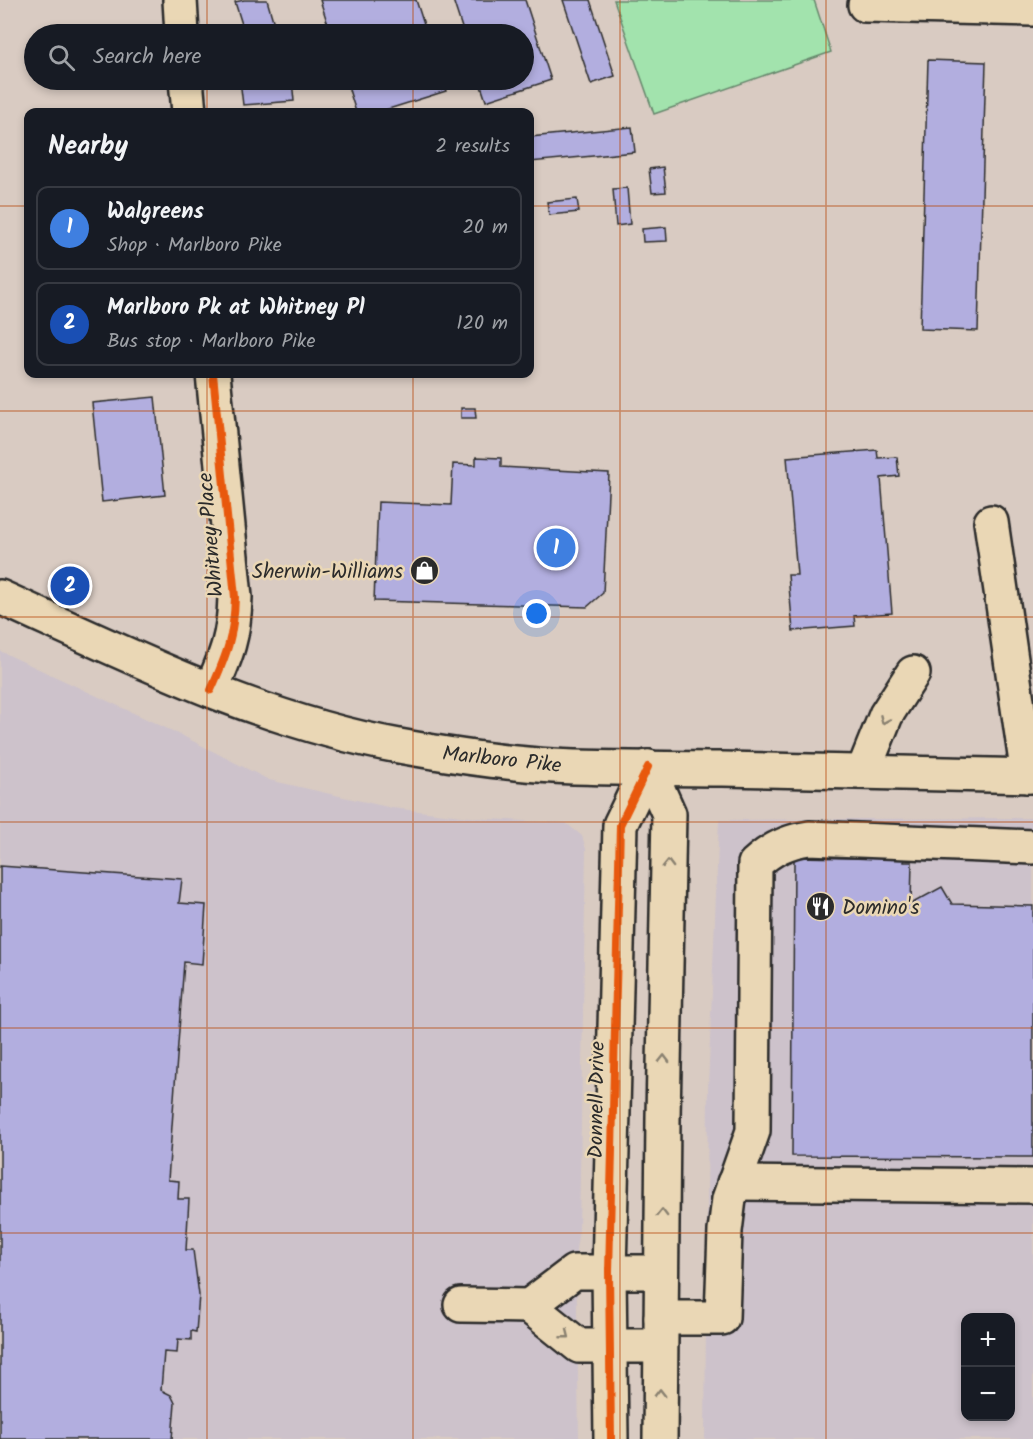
<!DOCTYPE html>
<meta charset="utf-8">
<style>
:root{--surface:#171b24;--page:#20242c;--text:#f1f3f6;--muted:#9ea1a6;--line:#363941;--accent:#98999b}
body{margin:0;font-family:Kalam,sans-serif;background:var(--page);color:var(--text)}
.controls{position:absolute;right:18px;bottom:18px;display:grid;overflow:hidden;border-radius:12px;box-shadow:0 3px 9px #0003}
.controls button{width:54px;height:54px;display:grid;place-items:center;padding:0;border:0;border-bottom:2px solid var(--line);background:var(--surface);color:var(--text);font:30px sans-serif}
.you{position:absolute;left:537px;top:614px;width:21px;height:21px;margin:-15px;border:4px solid #fff;border-radius:50%;background:#1a73e8;box-shadow:0 0 0 9px #1a73e833}
.badge{display:grid;place-items:center;width:39px;height:39px;border-radius:50%;background:var(--accent);color:#fff;font-size:20px;font-weight:700}
.pin{position:absolute;translate:-50% -50%;border:3px solid #fff;box-shadow:0 2px 6px #0006}
.list{margin:0;padding:0;list-style:none}
h2{display:flex;justify-content:space-between;align-items:center;height:78px;margin:0;padding:0 24px;font-size:26px}
h2 small{font-size:20px;font-weight:400;color:var(--muted)}
.list li{display:grid;grid-template-columns:39px 1fr auto;gap:18px;align-items:center;box-sizing:border-box;height:84px;margin:0 12px 12px;padding:0 12px;border:2px solid var(--line);border-radius:12px}
.list b{display:block;font-size:22px;white-space:nowrap}
.list p{margin:0;font-size:20px;white-space:nowrap;color:var(--muted)}
.list em{font-size:20px;font-style:normal;color:var(--muted)}
.icon{flex:none;width:33px;height:33px;fill:none;stroke:currentColor;stroke-width:2;stroke-linecap:round;stroke-linejoin:round}
.map{position:relative;flex:none;width:1033px;height:1439px;overflow:hidden}
.search{position:absolute;background:var(--surface);box-shadow:0 3px 9px #0003;left:24px;top:24px;width:510px;height:66px;display:flex;align-items:center;gap:15px;box-sizing:border-box;padding:0 21px;border-radius:33px;color:var(--muted);font-size:22px}
.panel{position:absolute;background:var(--surface);box-shadow:0 3px 9px #0003;left:24px;top:108px;width:510px;height:270px;border-radius:12px}
.map>svg:first-child{display:block}
</style>
<div class="map">
<svg width="1033" height="1439" viewBox="0 0 1033 1439">
<rect width="100%" height="100%" fill="#d9cbc2"/>
<filter id="ink" filterUnits="userSpaceOnUse"><feTurbulence type="fractalNoise" baseFrequency=".0167" numOctaves="2"/><feDisplacementMap in="SourceGraphic" scale="12" xChannelSelector="R" yChannelSelector="G"/><feConvolveMatrix kernelMatrix="1 2 1 2 8 2 1 2 1" color-interpolation-filters="sRGB"/></filter>
<g filter="url(#ink)">
<g fill="#cdc2cb" fill-rule="evenodd">
<polygon points="0,651 183,736 269,780 392,808 488,819 566,823 582,836 586,849 579,1230 576,1249 579,1439 0,1439"/>
<path d="M1033,818v621h-328l3,-350 11,-269zM966,1318h44v98h-44z"/>
</g>
<polygon fill="#a2e3ad" stroke="#66876c" stroke-width="1.5" points="614,0 814,0 831,52 654,114"/>
<g fill="#b2aedf" stroke="#2b2b2b" stroke-width="1.5">
<polygon points="244,0 267,0 277,34 245,34 235,2"/>
<polygon points="320,0 416,0 427,34 331,34"/>
<polygon points="453,0 525,0 551,80 486,101 479,80 524,80 524,34 464,34"/>
<polygon points="563,0 590,0 615,76 591,84"/>
<polygon points="928,60 986,62 978,331 920,329"/>
<polygon points="240,80 292,80 294,101 243,105"/>
<polygon points="346,80 442,80 446,91 379,112 356,112"/>
<polygon points="632,127 635,152 530,162 530,137"/>
<polygon points="663,167 666,192 652,193 649,169"/>
<polygon points="627,188 630,224 616,226 613,189"/>
<polygon points="577,199 579,212 549,215 547,202"/>
<polygon points="666,227 667,241 643,242 642,229"/>
<polygon points="155,397 165,495 102,502 92,403"/>
<polygon points="461,408 475,408 476,418 461,418"/>
<polygon points="877,450 878,458 897,457 899,476 881,478 892,613 854,616 855,626 793,631 788,575 797,575 787,457"/>
<polygon points="476,457 501,458 501,467 609,473 603,593 587,607 374,601 378,502 451,505 453,464 476,465"/>
<polygon points="797,857 904,859 904,862 912,862 911,904 942,887 952,904 1033,906 1033,1157 792,1156 794,859"/>
<polygon points="0,866 182,879 179,903 206,905 202,964 184,962 168,1180 179,1181 178,1199 189,1199 186,1250 193,1250 199,1295 196,1332 191,1331 191,1340 178,1339 177,1353 164,1352 161,1390 171,1395 175,1403 172,1439 0,1439"/>
</g>
<g fill="none" stroke-linecap="round" stroke-linejoin="round">
<defs>
<g id="minor">
<polyline points="180,0 182,34"/>
<polyline points="865,5 1033,9"/>
<polyline points="186,80 189,112"/>
<polyline points="991,522 1028,776"/>
<path d="M211,690c16,-36 23,-54 24,-93l-22,-223"/>
<polyline points="648,767 669,814 663,1117 660,1439"/>
<polyline points="863,772 886,715 913,673"/>
<polyline points="734,1183 1033,1186"/>
<polyline points="461,1305 529,1306 574,1272 661,1272"/>
<polyline points="529,1306 579,1346 660,1346"/>
<path d="M661,1318h61l3,-87 4,-32 24,-68 2,-267c16,-15 32,-23 54,-26l224,9"/>
<polyline points="611,1439 609,1272 620,825 648,767"/>
</g>
<path id="major" d="M0,597c128,58 259,124 399,149 50,9 102,17 154,20 56,3 114,2 170,3 104,2 207,4 310,7"/>
</defs>
<use href="#minor" stroke="#2b2b2b" stroke-width="38"/>
<use href="#major" stroke="#2b2b2b" stroke-width="38"/>
<use href="#minor" stroke="#ead7b5" stroke-width="33"/>
<use href="#major" stroke="#ead7b5" stroke-width="33"/>
<defs>
<g id="cycleway">
<path d="M211,690c16,-36 23,-54 24,-93l-22,-223"/>
<polyline points="611,1439 609,1272 620,825 648,767"/>
</g>
</defs>
<use href="#cycleway" stroke="#ead7b5" stroke-width="11"/>
<use href="#cycleway" stroke="#e8590c" stroke-width="8"/>
</g>
<defs><path id="oneway-chevron" d="M-2-3.5L2.5 0L-2 3.5" fill="none" stroke-width="1.6" stroke-linecap="round" stroke-linejoin="round" transform="scale(1.5)"/></defs>
<g stroke="#8a8170">
<use href="#oneway-chevron" transform="translate(884 720) rotate(114)"/>
<use href="#oneway-chevron" transform="translate(668 864) rotate(-89)"/>
<use href="#oneway-chevron" transform="translate(664 1059) rotate(-89)"/>
<use href="#oneway-chevron" transform="translate(662 1213) rotate(-89)"/>
<use href="#oneway-chevron" transform="translate(566 1335) rotate(38)"/>
<use href="#oneway-chevron" transform="translate(660 1393) rotate(-90)"/>
</g>
</g>
<path fill="none" stroke="#b94e14" stroke-width="1.5" stroke-opacity="0.55" d="M207,0v34M413,0v34M620,0v1439M826,0v1439M207,80v32M413,80v32M0,206h28M530,206h503M207,374v1065M413,374v1065M0,411h1033M0,617h1033M0,822h1033M0,1028h1033M0,1233h1033"/>
<defs>
<symbol id="shop-disc" viewBox="-11 -11 22 22"><circle r="9.5" fill="#2b2b2b" stroke="#ead7b5"/><path d="M-5-2.5h2.3a2.7 3.5 0 0 1 5.4 0H5L5.5 6h-11ZM-1.5-2.5h3a1.5 2.3 0 0 0-3 0Z" fill="#fff"/></symbol>
<symbol id="restaurant-disc" viewBox="-11 -11 22 22"><circle r="9.5" fill="#2b2b2b" stroke="#ead7b5"/><path d="M-5-6h1v4h1v-4h1v4h1v-4h1v5L-1.5 .5V6h-2V.5L-5-1ZM5-6V6H3V1.5H1.5Q1.5-4 5-6Z" fill="#fff"/></symbol>
</defs>
<g fill-rule="evenodd">
<use href="#shop-disc" x="408" y="554" width="33" height="33"/>
<use href="#restaurant-disc" x="804" y="890" width="33" height="33"/>
</g>
<g text-anchor="middle" stroke-width="5" stroke-linejoin="round" paint-order="stroke">
<g font-size="21" fill="#2b2b2b" stroke="#ead7b5">
<text transform="translate(210 535) rotate(-95)" y="7">Whitney Place</text>
<text transform="translate(502 759) rotate(6)" y="7">Marlboro Pike</text>
<text transform="translate(596 1100) rotate(-89)" y="7">Donnell Drive</text>
</g>
<g font-size="21" fill="#2b2b2b" stroke="#ead7b5" text-anchor="end">
<text x="403" y="578">Sherwin-Williams</text>
<text x="842" y="914" text-anchor="start">Domino's</text>
</g>
</g>
</svg>
<div class="controls">
<button>+</button>
<button>−</button>
</div>
<div class="you"></div>
<div class="pin badge" style="left:556px;top:548px;background:#3f7fe0">1</div>
<div class="pin badge" style="left:70px;top:586px;background:#1a4fb4">2</div>
<div class="search"><svg class="icon" aria-label="search" viewBox="0 0 24 24"><circle cx="10" cy="10" r="6"/><path d="M15 15l6 6"/></svg>Search here</div>
<section class="panel">
<h2>Nearby<small>2 results</small></h2>
<ul class="list">
<li><span class="badge" style="background:#3f7fe0">1</span><div><b>Walgreens</b><p>Shop · Marlboro Pike</p></div><em>20 m</em></li>
<li><span class="badge" style="background:#1a4fb4">2</span><div><b>Marlboro Pk at Whitney Pl</b><p>Bus stop · Marlboro Pike</p></div><em>120 m</em></li>
</ul>
</section>
</div>
